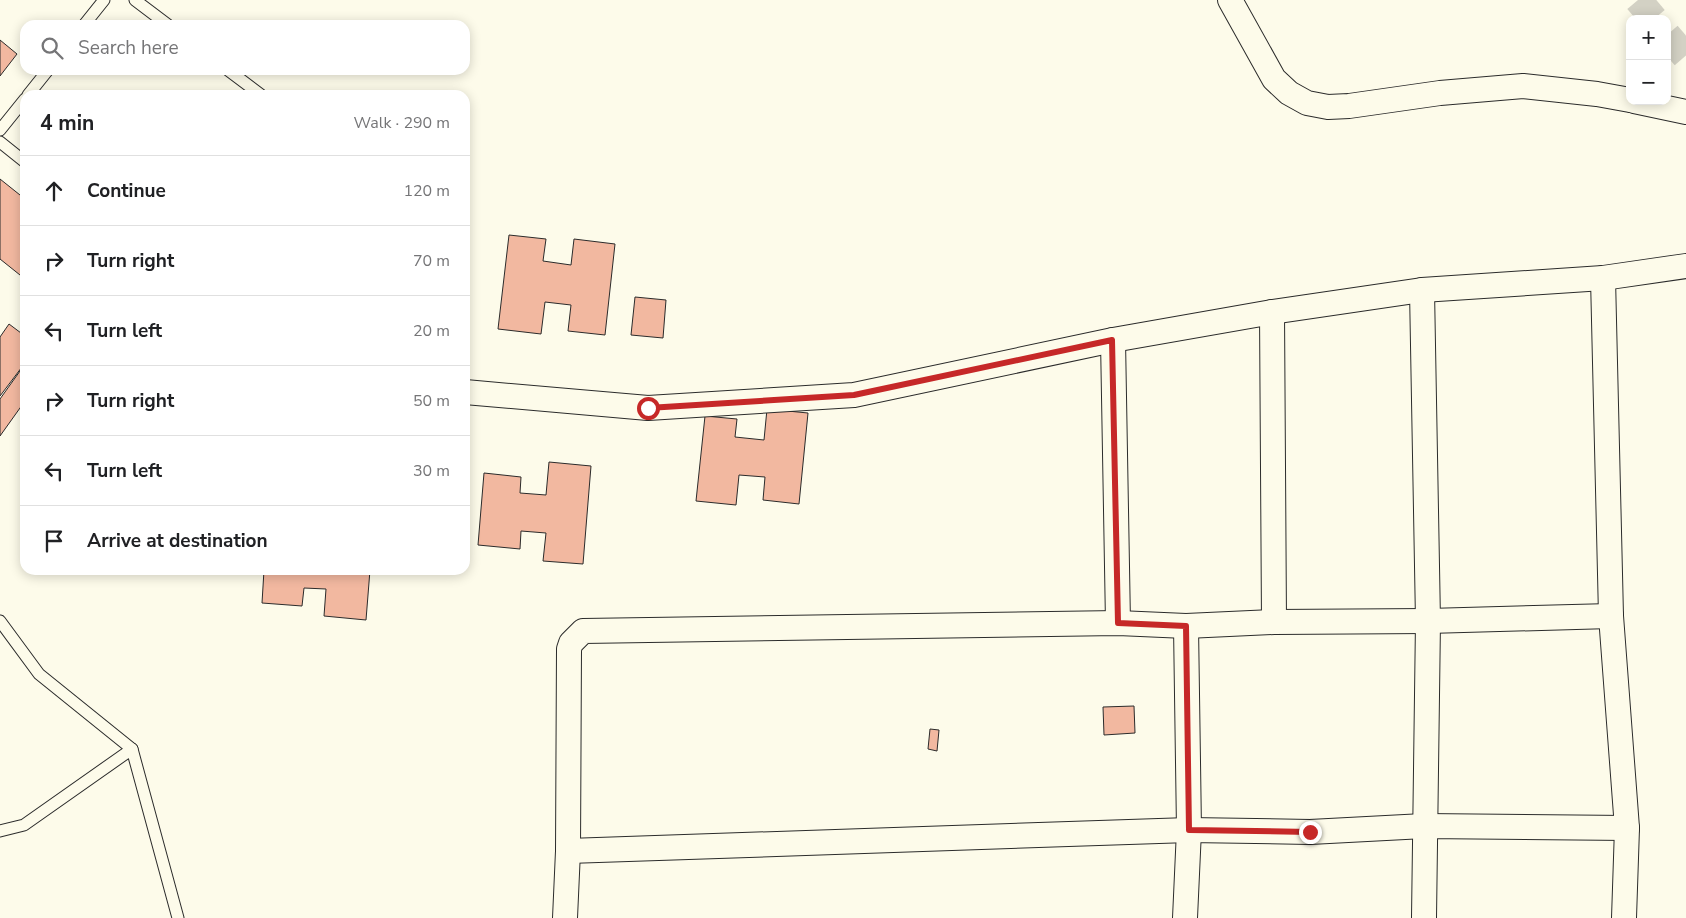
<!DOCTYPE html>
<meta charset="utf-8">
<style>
:root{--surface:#fff;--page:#f2f2f2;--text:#202124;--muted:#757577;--line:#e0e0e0}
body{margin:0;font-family:"Nunito Sans",sans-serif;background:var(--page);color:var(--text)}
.controls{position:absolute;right:15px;top:15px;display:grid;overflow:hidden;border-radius:10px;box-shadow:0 2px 12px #0003}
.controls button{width:45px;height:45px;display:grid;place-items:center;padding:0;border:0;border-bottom:1px solid var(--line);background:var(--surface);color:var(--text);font:25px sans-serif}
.stop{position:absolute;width:15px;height:15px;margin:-11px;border:4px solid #c62828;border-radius:50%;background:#fff}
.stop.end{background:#c62828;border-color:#fff;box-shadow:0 1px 5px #0008}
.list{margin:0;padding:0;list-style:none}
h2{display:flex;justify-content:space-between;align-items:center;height:65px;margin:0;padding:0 20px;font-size:21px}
h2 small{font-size:16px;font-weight:400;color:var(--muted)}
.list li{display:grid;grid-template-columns:32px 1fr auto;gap:15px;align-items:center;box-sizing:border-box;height:70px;padding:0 20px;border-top:1px solid var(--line)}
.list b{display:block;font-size:19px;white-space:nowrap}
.list em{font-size:16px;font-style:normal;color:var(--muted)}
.icon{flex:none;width:28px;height:28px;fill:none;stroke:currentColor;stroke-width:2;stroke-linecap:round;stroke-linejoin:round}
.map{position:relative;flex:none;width:1686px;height:918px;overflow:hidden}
.search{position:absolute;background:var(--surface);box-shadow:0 2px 12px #0003;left:20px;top:20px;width:450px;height:55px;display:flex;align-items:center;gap:12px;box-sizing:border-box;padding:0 18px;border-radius:15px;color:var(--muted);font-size:19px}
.panel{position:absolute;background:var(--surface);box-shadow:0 2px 12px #0003;left:20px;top:90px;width:450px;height:485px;border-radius:15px}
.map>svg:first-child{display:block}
</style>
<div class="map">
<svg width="1686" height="918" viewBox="0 0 1686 918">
<rect width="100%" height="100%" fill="#fdfbea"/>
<g fill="#f2b8a0" stroke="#2b2b2b">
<polygon points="0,40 17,54 0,76"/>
<polygon points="0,179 25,199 25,279 0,259"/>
<polygon points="509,235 546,239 543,261 571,265 574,239 615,244 605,335 568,331 571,305 545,302 541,334 498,329"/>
<polygon points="635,297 666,300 663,338 631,335"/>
<polygon points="9,324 25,336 25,363 0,396 0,337"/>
<polygon points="25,364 25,401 0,436 0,399"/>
<polygon points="767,409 808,413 799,504 763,500 765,477 739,475 736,505 696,501 705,416 737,419 735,437 764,440"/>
<polygon points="549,462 591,466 583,564 543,561 546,533 521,531 520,549 478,545 484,473 521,477 520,493 546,495"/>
<polygon points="264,570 370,570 366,620 324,616 326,589 304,588 302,606 262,603"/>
<polygon points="1134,706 1135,733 1104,735 1103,707"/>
<polygon points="930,729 939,730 937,751 928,749"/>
</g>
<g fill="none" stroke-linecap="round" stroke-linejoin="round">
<g stroke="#d3d1c4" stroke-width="28" stroke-dasharray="28 14" stroke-linecap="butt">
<polyline points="1638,0 1654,19"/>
<polyline points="1667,35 1686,57"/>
</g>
<defs>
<g id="lane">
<polyline points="135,0 168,25"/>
<polyline points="84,25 104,0"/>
<polyline points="228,70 261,95"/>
<polyline points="28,95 48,70"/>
<polyline points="0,130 25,99"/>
<polyline points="0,142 25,162"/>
<polyline points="0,621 39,674 132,749"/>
<polyline points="0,831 24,825 132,749 178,918"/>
</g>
<g id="street">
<polyline points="1230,0 1274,79 1289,93 1307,103 1328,107 1349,106 1440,93 1523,86 1597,94 1630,100"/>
<polyline points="1634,101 1686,112"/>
<polyline points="1603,278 1611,616 1627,828 1624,918"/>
<polyline points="1422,290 1428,621 1424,918"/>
<polyline points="1272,312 1274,622"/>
<polyline points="1113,340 1118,623"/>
<polyline points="465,392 648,408 854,395 1113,340 1272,312 1422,290 1603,278 1686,266"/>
<polyline points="568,851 1189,830 1310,832 1424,826 1627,828"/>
<polyline points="565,918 568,851 569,649 571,643 583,631 1118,623 1186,626 1274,622 1428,621 1611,616"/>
<polyline points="1185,918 1189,830 1186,626"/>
</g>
</defs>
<use href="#lane" stroke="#2b2b2b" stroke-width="13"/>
<use href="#street" stroke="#2b2b2b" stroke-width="26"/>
<use href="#lane" stroke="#fdfbea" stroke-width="11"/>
<use href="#street" stroke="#fdfbea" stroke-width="24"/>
</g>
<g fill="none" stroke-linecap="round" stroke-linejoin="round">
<polyline stroke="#c62828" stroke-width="6" points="648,408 854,395 1112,340 1118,623 1186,626 1189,830 1310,832"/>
</g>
</svg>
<div class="controls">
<button>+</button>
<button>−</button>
</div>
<div class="stop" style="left:648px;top:408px"></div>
<div class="stop end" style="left:1310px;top:832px"></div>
<div class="search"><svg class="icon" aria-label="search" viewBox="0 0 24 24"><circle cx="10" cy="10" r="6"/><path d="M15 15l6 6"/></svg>Search here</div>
<section class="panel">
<h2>4 min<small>Walk · 290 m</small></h2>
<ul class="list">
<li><svg class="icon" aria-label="ahead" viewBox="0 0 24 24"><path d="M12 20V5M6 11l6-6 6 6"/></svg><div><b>Continue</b></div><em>120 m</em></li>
<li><svg class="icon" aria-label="right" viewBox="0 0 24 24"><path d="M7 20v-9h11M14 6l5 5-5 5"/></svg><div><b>Turn right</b></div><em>70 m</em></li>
<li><svg class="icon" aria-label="left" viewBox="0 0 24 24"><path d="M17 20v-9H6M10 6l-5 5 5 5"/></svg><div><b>Turn left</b></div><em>20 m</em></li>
<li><svg class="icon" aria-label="right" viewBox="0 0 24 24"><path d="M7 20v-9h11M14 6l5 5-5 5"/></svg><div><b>Turn right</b></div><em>50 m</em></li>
<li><svg class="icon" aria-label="left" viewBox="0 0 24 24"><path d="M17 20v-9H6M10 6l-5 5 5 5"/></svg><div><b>Turn left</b></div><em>30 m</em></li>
<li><svg class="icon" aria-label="arrive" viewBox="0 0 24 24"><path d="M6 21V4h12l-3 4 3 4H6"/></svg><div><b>Arrive at destination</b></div></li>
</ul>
</section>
</div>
